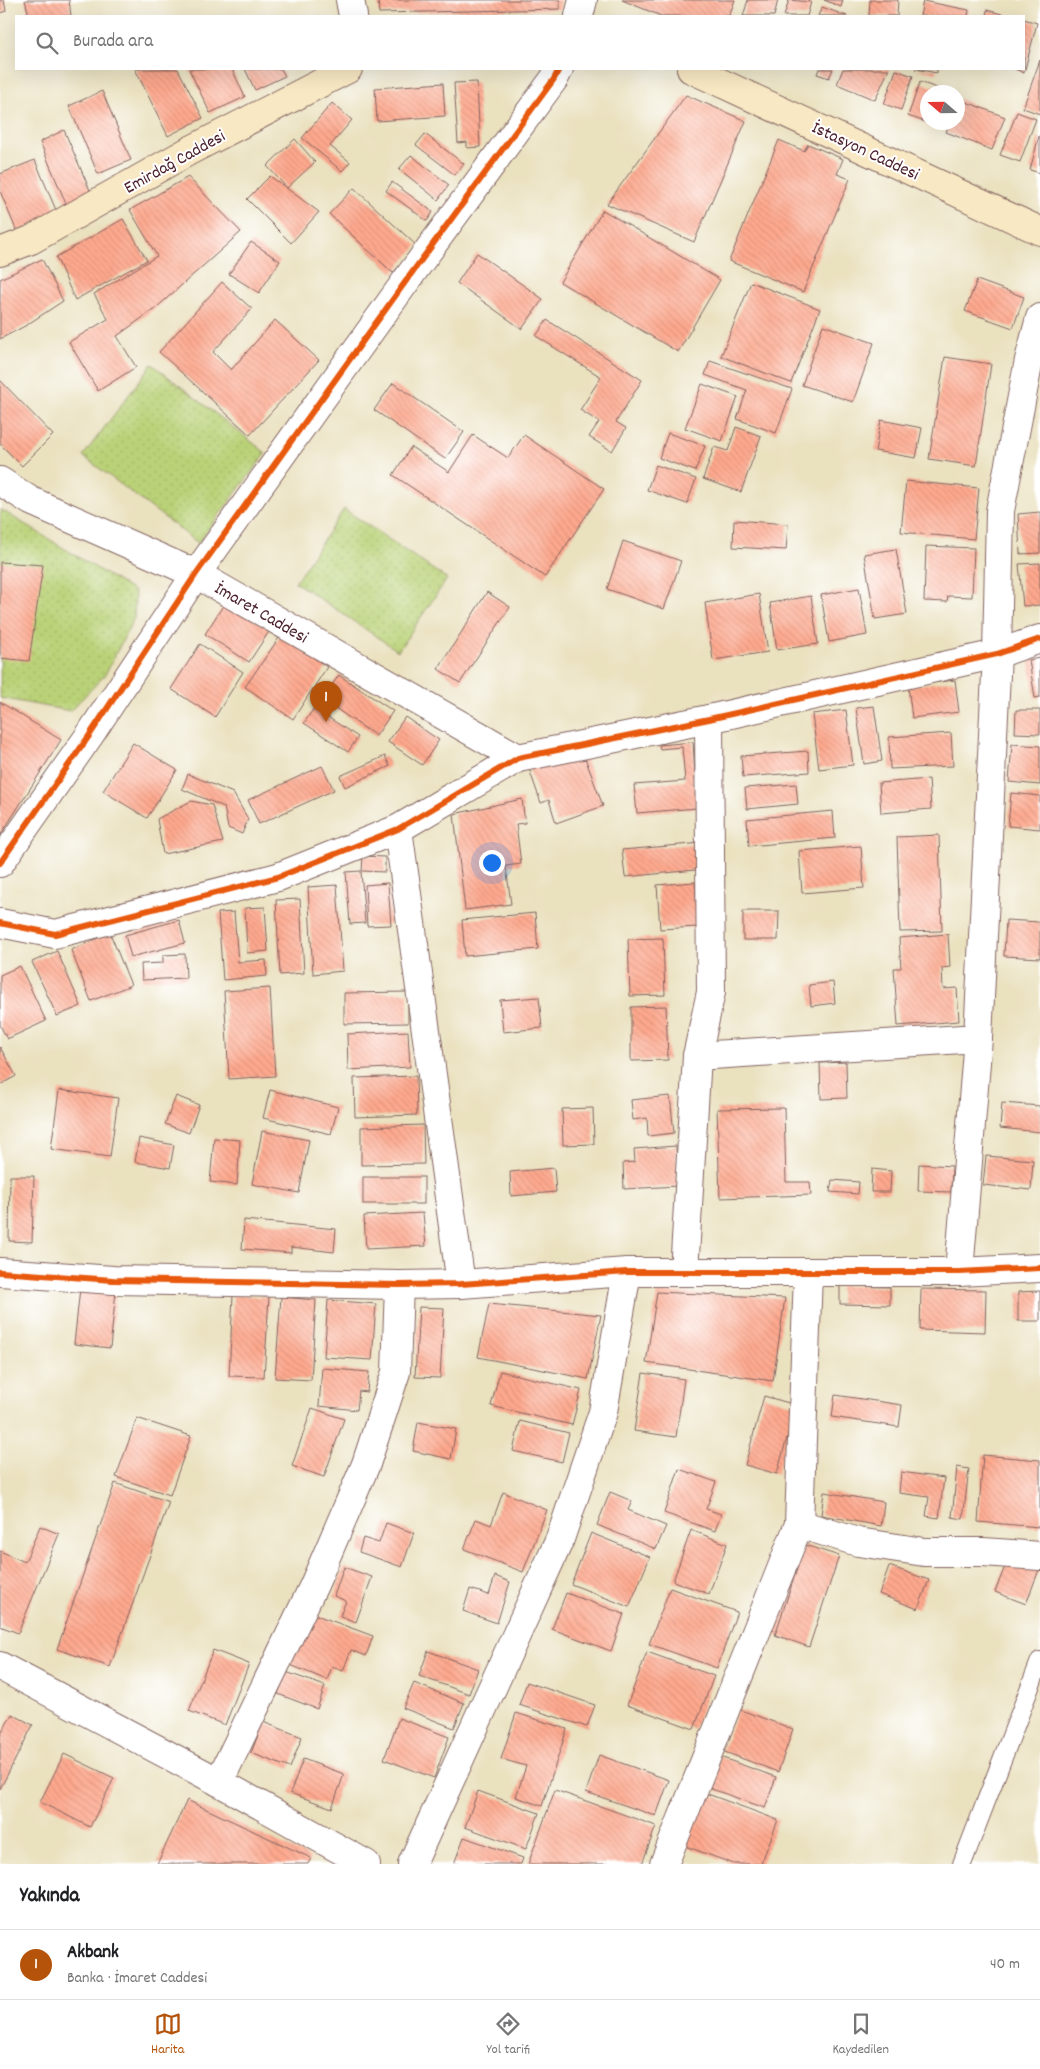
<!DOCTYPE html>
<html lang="tr">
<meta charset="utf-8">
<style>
:root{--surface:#fff;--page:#f2f2f2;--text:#202124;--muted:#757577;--line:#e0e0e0;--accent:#b45309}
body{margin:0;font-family:Dekko,sans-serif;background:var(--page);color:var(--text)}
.compass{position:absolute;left:920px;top:85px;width:45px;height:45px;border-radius:50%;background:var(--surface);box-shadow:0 5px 20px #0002;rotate:290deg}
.you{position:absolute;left:491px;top:862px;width:18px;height:18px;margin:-12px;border:4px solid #fff;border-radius:50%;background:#1a73e8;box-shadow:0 0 0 8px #1a73e833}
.badge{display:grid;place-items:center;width:32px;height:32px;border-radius:50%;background:var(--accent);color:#fff;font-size:16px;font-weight:700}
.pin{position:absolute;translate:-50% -41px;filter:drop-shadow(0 1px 2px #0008)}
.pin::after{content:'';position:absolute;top:26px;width:18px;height:15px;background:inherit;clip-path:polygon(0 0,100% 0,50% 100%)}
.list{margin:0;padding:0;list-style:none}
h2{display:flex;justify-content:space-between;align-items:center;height:65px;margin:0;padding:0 20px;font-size:21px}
h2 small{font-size:16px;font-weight:400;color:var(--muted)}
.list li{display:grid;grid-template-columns:32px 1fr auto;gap:15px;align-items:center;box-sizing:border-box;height:70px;padding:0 20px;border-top:1px solid var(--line)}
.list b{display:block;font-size:19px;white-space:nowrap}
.list p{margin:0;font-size:16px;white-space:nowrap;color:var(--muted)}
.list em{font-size:16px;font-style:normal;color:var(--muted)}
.icon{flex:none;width:28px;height:28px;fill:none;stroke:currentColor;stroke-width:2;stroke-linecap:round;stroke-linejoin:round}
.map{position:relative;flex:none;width:1040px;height:1864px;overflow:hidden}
.search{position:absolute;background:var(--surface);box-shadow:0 5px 20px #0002;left:15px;right:15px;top:15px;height:55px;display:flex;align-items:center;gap:12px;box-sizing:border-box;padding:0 18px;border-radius:0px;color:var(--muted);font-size:19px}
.sheet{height:135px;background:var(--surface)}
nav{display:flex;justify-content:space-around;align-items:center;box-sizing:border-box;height:70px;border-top:1px solid var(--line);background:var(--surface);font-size:14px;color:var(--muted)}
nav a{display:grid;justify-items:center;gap:2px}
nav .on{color:var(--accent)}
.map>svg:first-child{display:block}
</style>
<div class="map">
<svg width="1040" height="1864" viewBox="0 0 1040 1864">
<defs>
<pattern id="park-dots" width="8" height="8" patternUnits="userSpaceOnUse" patternTransform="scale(1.25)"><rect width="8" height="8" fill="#bad277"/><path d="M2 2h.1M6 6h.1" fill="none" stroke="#a1b467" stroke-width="1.8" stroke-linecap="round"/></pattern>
<pattern id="building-back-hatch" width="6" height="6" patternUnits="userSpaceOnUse" patternTransform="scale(1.25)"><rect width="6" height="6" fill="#fea98e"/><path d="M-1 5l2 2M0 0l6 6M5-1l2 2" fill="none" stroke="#db917b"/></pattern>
</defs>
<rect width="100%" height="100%" fill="#fff"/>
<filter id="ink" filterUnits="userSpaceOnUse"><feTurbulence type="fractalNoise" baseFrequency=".02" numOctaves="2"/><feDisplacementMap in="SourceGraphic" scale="10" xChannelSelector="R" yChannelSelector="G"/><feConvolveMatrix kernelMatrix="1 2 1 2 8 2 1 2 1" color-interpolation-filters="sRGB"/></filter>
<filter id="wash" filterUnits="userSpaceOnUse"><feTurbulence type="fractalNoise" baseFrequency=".0096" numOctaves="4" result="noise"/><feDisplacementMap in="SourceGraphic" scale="20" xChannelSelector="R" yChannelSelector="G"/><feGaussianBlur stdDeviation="1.12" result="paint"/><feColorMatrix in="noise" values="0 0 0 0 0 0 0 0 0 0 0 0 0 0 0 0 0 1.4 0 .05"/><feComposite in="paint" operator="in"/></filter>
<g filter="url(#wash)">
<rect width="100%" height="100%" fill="#eae1bf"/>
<g fill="url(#park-dots)" stroke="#827851">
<polygon points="152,364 266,453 198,543 83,456"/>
<polygon points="0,509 135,592 134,618 105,675 70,711 0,698"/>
<polygon points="344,509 447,579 398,651 295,582"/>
</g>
<g id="blocks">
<g fill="url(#building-back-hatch)">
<polygon points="0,0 4,0 6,11 0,13"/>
<polygon points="25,0 69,0 71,16 29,16"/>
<polygon points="378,0 560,0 560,9 379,13"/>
<polygon points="622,0 735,0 729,16 661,16"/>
<polygon points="748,0 778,0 774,16 743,16"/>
<polygon points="789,0 811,2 807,16 784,16"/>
<polygon points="824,0 843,0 841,7"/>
<polygon points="870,0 898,0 897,16 869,16"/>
<polygon points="923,1 969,10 968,16 920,16"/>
<polygon points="822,7 847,16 818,16"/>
<polygon points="987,10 1009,16 986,16"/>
<polygon points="1024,19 1037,23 1024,73 1015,69 1024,69"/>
<polygon points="1040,60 1040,114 1023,108"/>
<polygon points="135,69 178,69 203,118 168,136"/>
<polygon points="189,69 232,69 245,97 210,113"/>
<polygon points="245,69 281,69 285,76 255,90"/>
<polygon points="819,69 833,69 829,78 817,74"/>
<polygon points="843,69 889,69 875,100 837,84"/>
<polygon points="915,69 937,69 937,73"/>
<polygon points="896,70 913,76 901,110 884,104"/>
<polygon points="477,82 480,147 467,148 467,142 458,143 454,83"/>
<polygon points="920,82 948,92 928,92 928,123 908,116"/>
<polygon points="443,83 445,116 377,121 375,88"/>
<polygon points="102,91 131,160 98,174 69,106"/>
<polygon points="686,95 746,121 694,242 607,204"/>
<polygon points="959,99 1005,117 992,150 946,132 950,122 958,122 958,103"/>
<polygon points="332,103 352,120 330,146 350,162 342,171 302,138"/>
<polygon points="1017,112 1036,119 1020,162 1000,155"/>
<polygon points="64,130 95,202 70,213 40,142"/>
<polygon points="425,134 464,164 455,175 416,145"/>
<polygon points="1039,136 1040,136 1040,173 1030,170"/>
<polygon points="295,139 315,162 287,188 267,166"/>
<polygon points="779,140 804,151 808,144 843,159 837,174 850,179 803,292 729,261"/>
<polygon points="411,155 449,185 438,200 399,169"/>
<polygon points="35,160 58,215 17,232 0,191 0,174"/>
<polygon points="270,176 319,212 291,243 247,199"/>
<polygon points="188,177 241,232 156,308 117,336 136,367 98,391 69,342 108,319 94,294 157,256 130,210"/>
<polygon points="392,182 433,212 427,221 386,191"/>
<polygon points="354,188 417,246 393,273 329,214"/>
<polygon points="603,210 720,280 678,352 560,282"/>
<polygon points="123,219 147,260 75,300 56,257"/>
<polygon points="251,242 280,261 259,293 229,274"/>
<polygon points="477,253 543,299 522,329 457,283"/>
<polygon points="42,259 63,301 25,326 0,339 0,279"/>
<polygon points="977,280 1024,297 1013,328 965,311"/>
<polygon points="222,282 252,309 213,352 231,370 275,320 319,360 250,435 159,352"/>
<polygon points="751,282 820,309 791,383 721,356"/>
<polygon points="547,320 642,380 616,422 626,428 612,451 589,437 599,422 580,410 601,377 536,336"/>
<polygon points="823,325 874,343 853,402 802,385"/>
<polygon points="945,357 991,364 976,466 929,459"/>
<polygon points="710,361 792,389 776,433 737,419 747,390 705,375"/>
<polygon points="0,380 53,435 22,466 0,444"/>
<polygon points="393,383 464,432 445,459 374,410"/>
<polygon points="702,384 738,397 722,441 685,428"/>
<polygon points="881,420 922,428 916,458 875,451"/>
<polygon points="736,427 761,436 741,492 703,479 714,447 728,451"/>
<polygon points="668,433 705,446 695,471 659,458"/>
<polygon points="473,435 508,458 524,435 604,489 545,577 393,475 411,447 449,472"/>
<polygon points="656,465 696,479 687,504 647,490"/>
<polygon points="906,481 979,488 974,539 901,532"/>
<polygon points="1040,512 1040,553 1020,554 1018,514"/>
<polygon points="734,520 788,524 786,550 733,547"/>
<polygon points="623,541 681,561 664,609 607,589"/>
<polygon points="926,546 974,548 972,597 948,596 947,602 924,601"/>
<polygon points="896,549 907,614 875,619 864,554"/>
<polygon points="0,562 43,565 29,661 0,658"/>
<polygon points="1040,563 1040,605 1023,606 1019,564"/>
<polygon points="859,588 867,635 829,642 821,595"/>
<polygon points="487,592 510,607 460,683 438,669"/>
<polygon points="759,594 768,652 713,660 705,603"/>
<polygon points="811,596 818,644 777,650 770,603"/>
<polygon points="226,601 270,630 249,662 205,634"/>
<polygon points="281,635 327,667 293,719 245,687"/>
<polygon points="200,644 243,672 215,717 171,689"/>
<polygon points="1040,658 1040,697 1035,698 1029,660"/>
<polygon points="339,675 393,711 376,736 322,699"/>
<polygon points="955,680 959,712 912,718 908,686"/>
<polygon points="0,702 61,740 0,836"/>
<polygon points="874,706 882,761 864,764 856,708"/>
<polygon points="314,708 358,737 348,752 304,723"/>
<polygon points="846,710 853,765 819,769 812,714"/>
<polygon points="1016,710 1040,710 1040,734 1015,733"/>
<polygon points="405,717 439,740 422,765 388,742"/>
<polygon points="951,733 953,766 890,769 889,737"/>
<polygon points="693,742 697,808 637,813 634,785 685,781 682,747 660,749 659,745"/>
<polygon points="133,743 177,770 147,818 103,791"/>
<polygon points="1012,744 1040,746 1040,785 1009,782"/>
<polygon points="581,747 603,806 556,823 549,800 541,803 528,766"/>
<polygon points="808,751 809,772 743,777 741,756"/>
<polygon points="385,756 390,766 345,787 340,776"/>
<polygon points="322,766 334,790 259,824 248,800"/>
<polygon points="188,774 233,793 248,819 242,834 228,828 224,807 182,789"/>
<polygon points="929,779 931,809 881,813 879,783"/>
<polygon points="796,784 798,804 747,809 745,788"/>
<polygon points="1011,793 1040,796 1040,829 1008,826"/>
<polygon points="522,799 525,823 516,824 521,864 506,866 511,904 465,910 454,814"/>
<polygon points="191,801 212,805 223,842 163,854 157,819"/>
<polygon points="833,811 835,838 749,846 747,819"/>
<polygon points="939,835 942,931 900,932 897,837"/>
<polygon points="703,843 705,869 625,877 622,850"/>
<polygon points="861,846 864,888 802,893 799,851"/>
<polygon points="363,856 385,857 385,872 362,871"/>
<polygon points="361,871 365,923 350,924 346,872"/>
<polygon points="695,882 698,927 660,929 657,885"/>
<polygon points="388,883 391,925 367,926 365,885"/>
<polygon points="337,885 343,971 313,974 308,887"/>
<polygon points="300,899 304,973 280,975 276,900"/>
<polygon points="265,907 268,951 247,953 245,908"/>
<polygon points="743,911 779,911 778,940 743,940"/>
<polygon points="234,912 238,962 266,960 267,976 223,980 218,913"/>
<polygon points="535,913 538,949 465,956 462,920"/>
<polygon points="179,920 185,943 131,957 125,935"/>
<polygon points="1006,920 1040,922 1040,958 1004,956"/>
<polygon points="110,933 131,985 91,1001 71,950"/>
<polygon points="948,934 950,967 942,968 943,989 957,988 959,1021 898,1026 894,968 901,968 899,938"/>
<polygon points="663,938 665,995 630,996 628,939"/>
<polygon points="57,951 81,1006 57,1016 32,962"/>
<polygon points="185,954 186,978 142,980 141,964 163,963 163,955"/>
<polygon points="20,966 46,1021 7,1039 0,1025 0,975"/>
<polygon points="833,982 835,1003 811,1006 809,985"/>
<polygon points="270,988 275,1076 229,1079 224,991"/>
<polygon points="408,992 408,1023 344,1024 344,993"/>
<polygon points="539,997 542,1028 503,1032 500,1000"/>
<polygon points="666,1006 668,1060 631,1061 631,1007"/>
<polygon points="408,1031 410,1067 348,1070 347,1034"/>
<polygon points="0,1047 16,1076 0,1085"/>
<polygon points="846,1062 847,1098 821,1099 820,1063"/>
<polygon points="416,1076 417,1115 355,1117 354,1078"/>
<polygon points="59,1090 118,1098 110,1157 51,1149"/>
<polygon points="270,1090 338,1107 331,1134 263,1118"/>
<polygon points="176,1096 199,1105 189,1133 165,1124"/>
<polygon points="670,1096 674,1133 648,1136 647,1118 633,1120 631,1100"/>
<polygon points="1002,1103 1040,1106 1040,1132 1000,1128"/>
<polygon points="593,1108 594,1144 563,1145 562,1109"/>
<polygon points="784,1108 786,1182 810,1182 811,1195 720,1198 717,1109"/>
<polygon points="423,1125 424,1164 361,1165 361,1127"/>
<polygon points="262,1131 309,1140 299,1193 252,1184"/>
<polygon points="139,1138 174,1145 170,1168 135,1162"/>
<polygon points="214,1138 240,1140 237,1185 210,1182"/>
<polygon points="676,1146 678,1186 624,1189 623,1163 635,1162 634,1149"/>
<polygon points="986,1156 1033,1160 1031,1190 983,1185"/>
<polygon points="919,1164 952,1166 951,1192 918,1191"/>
<polygon points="554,1168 556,1192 511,1196 510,1172"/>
<polygon points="872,1169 891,1171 890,1192 871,1192"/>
<polygon points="10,1176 34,1176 32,1242 9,1241"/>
<rect x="363" y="1177" width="61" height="27"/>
<polygon points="832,1180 859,1182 858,1194 830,1192"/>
<polygon points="423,1213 426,1246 366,1249 364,1216"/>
<polygon points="244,1220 336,1229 334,1252 291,1247 291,1253 242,1249"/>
<polygon points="840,1286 890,1287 890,1305 840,1304"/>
<polygon points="80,1288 116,1291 110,1348 74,1344"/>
<polygon points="921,1289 986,1290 985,1332 920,1330"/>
<polygon points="1040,1291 1040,1321 1018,1321 1018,1292"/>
<polygon points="657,1292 785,1298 773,1381 646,1363"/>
<polygon points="233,1295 269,1297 264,1377 229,1376"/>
<polygon points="281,1297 316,1300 311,1380 275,1378"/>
<polygon points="328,1300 376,1304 372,1360 324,1357"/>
<polygon points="489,1304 601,1315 588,1379 478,1357"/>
<polygon points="419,1307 444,1308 440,1378 415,1377"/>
<polygon points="322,1368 369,1372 367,1392 359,1391 357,1410 319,1406"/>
<polygon points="500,1371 581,1390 572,1425 491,1406"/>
<polygon points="643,1373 684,1379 676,1437 634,1431"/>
<polygon points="835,1395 902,1405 899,1427 832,1417"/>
<polygon points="764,1396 796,1405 777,1474 745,1465"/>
<polygon points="312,1408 344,1419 324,1477 292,1466"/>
<polygon points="137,1418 191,1436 170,1495 116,1477"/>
<polygon points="520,1421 569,1433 562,1462 513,1451"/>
<polygon points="418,1422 456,1429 451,1459 413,1451"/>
<polygon points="983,1455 1040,1460 1040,1527 978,1522"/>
<polygon points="957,1467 969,1469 963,1519 952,1517"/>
<polygon points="679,1469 716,1482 706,1509 721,1514 715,1531 664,1513"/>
<polygon points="901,1472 944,1478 939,1518 926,1516 929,1497 899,1493"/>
<polygon points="115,1483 169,1502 110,1667 57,1649"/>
<polygon points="503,1492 547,1510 523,1572 464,1549 476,1519 491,1525"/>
<polygon points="610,1492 632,1501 628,1510 666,1526 656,1549 597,1525"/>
<polygon points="824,1492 884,1502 881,1526 821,1515"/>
<polygon points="386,1523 414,1533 402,1567 359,1552 363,1538 379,1543"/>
<polygon points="40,1526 59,1534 18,1633 0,1626 0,1551 25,1562"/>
<polygon points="691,1530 727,1544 709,1594 673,1581"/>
<polygon points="591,1533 650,1557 629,1607 571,1584"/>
<polygon points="805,1545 839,1556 809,1647 775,1635"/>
<polygon points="1009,1556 1040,1567 1026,1604 995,1592"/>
<polygon points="889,1566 929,1580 918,1609 879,1594"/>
<polygon points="344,1567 372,1577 356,1622 340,1616 346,1601 334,1596"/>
<polygon points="495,1576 510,1582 497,1623 463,1611 470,1589 489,1595"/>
<polygon points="670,1588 737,1612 717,1668 649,1644"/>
<polygon points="566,1593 624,1614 611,1651 552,1629"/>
<polygon points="308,1612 373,1636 366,1656 351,1650 343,1671 332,1667 327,1680 288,1664"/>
<polygon points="213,1650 249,1664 225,1725 189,1711"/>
<polygon points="428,1651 478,1669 469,1694 419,1676"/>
<polygon points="647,1652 714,1676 694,1729 627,1705"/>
<polygon points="286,1672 325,1686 317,1709 278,1694"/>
<polygon points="527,1682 595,1705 587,1727 519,1705"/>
<polygon points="414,1683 464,1703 454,1728 403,1708"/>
<polygon points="738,1709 793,1729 778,1772 722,1751"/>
<polygon points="516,1713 567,1729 542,1806 516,1797 526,1766 501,1759"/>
<polygon points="12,1714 33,1725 0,1789 0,1736"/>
<polygon points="399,1718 449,1737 434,1778 384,1759"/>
<polygon points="263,1722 302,1737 290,1768 251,1753"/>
<polygon points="64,1754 114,1778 90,1827 40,1802"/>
<polygon points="599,1755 669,1780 656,1816 586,1792"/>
<polygon points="720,1757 776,1777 765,1808 709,1788"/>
<polygon points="303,1759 344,1774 332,1808 290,1793"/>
<polygon points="555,1790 656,1826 642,1864 528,1864"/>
<polygon points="478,1791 539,1813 526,1849 465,1827"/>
<polygon points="705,1793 778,1820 761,1864 734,1864 685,1846"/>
<polygon points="187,1800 311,1858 308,1864 157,1864"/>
<polygon points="464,1837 523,1858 521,1864 454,1864"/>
</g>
</g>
</g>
<g filter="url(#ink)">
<use href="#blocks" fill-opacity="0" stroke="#82635f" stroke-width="1"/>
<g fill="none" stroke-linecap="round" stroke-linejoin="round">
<defs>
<polyline id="service" points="962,1864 1040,1661"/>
<g id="minor">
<polyline points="350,0 353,16"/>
<polyline points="0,481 31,501 196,574 518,758"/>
<polyline points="398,829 461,1284"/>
<polyline points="0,923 55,934 278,877 398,829 518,758 709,719 997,654 1040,639"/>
<polyline points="697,1056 978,1038"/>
<polyline points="684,1272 697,1056 711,992 709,719"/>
<polyline points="959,1272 978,1038 997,654 1000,511 1029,360 1040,318"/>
<polyline points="799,1524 858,1542 924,1552 983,1552 1040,1556"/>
<polyline points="219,1782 314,1585 366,1464 396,1372 399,1285"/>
<polyline points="412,1864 560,1539 603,1412 627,1272"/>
<polyline points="664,1864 799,1524 808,1273"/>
</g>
<g id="tertiary">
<polyline points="579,16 583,0"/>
<polyline points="0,863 89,736 196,574 411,274 554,79 559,69"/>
<polyline points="0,1272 113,1280 399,1285 461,1284 627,1272 959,1272 1040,1268"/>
<polyline points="0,1666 219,1782 366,1864"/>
</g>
<g id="secondary">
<polyline points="691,69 1040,231"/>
<polyline points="0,252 31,240 189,151 348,69"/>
</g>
</defs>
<use href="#service" stroke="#82635f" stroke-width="20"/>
<use href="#minor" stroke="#82635f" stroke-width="30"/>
<use href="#tertiary" stroke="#82635f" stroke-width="30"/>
<use href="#secondary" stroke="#82635f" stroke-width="30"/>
<use href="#service" stroke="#fff" stroke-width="18"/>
<use href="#minor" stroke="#fff" stroke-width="28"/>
<use href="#tertiary" stroke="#fff" stroke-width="28"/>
<use href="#secondary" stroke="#f8e8c3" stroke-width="28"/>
<defs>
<g id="cycleway">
<polyline points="0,863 89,736 196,574 411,274 554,79 559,69"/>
<polyline points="0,923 55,934 278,877 398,829 518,758 709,719 997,654 1040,639"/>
<polyline points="0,1272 113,1280 399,1285 461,1284 627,1272 959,1272 1040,1268"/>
</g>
</defs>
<use href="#cycleway" stroke="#fff" stroke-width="9"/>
<use href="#cycleway" stroke="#e8590c" stroke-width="6"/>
</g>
</g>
<g text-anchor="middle" stroke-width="4" stroke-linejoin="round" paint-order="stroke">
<g font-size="18" fill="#4a1f2b" stroke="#fff">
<text transform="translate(866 150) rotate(25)" y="6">İstasyon Caddesi</text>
<text transform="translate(174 161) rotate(-29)" y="6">Emirdağ Caddesi</text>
<text transform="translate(262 612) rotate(30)" y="6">İmaret Caddesi</text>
</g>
</g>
</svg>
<svg class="compass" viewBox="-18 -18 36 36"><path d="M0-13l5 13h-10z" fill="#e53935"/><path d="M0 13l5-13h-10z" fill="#757577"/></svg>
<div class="you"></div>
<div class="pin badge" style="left:326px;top:722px">1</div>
<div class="search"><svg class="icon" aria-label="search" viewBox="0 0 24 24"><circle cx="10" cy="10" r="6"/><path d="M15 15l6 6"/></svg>Burada ara</div>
</div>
<section class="sheet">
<h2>Yakında<small></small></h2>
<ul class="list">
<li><span class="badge">1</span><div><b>Akbank</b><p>Banka · İmaret Caddesi</p></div><em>40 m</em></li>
</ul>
</section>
<nav>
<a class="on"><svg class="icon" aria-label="map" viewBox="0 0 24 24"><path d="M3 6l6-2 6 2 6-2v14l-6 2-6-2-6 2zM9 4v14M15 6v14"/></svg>Harita</a>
<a><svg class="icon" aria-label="directions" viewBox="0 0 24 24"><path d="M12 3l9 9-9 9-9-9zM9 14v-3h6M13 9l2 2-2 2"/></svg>Yol tarifi</a>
<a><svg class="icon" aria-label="saved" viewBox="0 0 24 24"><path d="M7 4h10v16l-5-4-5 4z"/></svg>Kaydedilen</a>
</nav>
